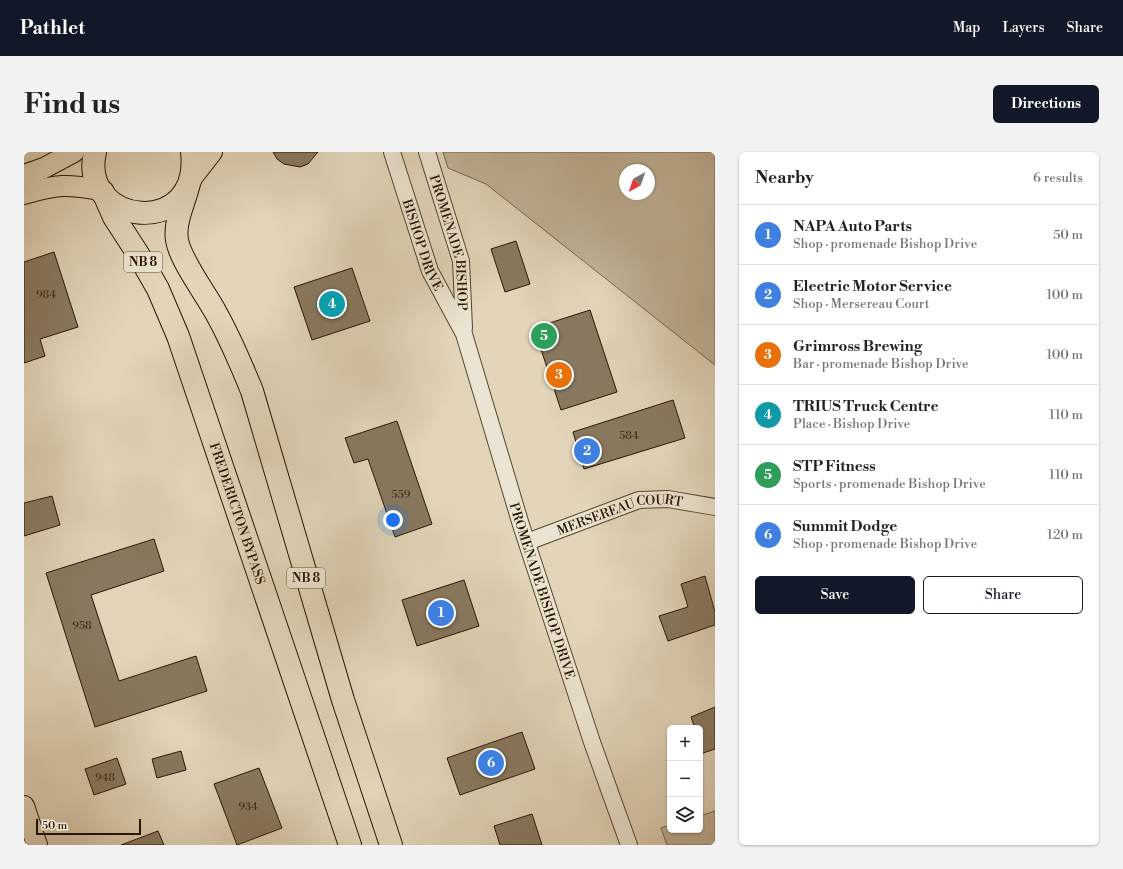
<!DOCTYPE html>
<meta charset="utf-8">
<style>
:root{--surface:#fff;--page:#f2f2f2;--text:#222;--muted:#767676;--line:#e0e0e0;--accent:#111827}
body{margin:0;font-family:"Libre Bodoni",serif;background:var(--page);color:var(--text)}
.controls{position:absolute;right:12px;bottom:12px;display:grid;overflow:hidden;border-radius:6px;box-shadow:0 1px 3px #0004}
.controls button{width:36px;height:36px;display:grid;place-items:center;padding:0;border:0;border-bottom:1px solid var(--line);background:var(--surface);color:var(--text);font:20px sans-serif}
.compass{position:absolute;left:595px;top:12px;width:36px;height:36px;border-radius:50%;background:var(--surface);box-shadow:0 1px 3px #0004;rotate:220deg}
.scale{position:absolute;left:12px;bottom:10px;width:105px;box-sizing:border-box;padding-left:4px;border:2px solid #281600;border-top:0;font-size:11px;line-height:14px;white-space:nowrap;color:#281600;-webkit-text-stroke:3px #ece4d2;paint-order:stroke}
.you{position:absolute;left:369px;top:368px;width:14px;height:14px;margin:-10px;border:3px solid #fff;border-radius:50%;background:#1a73e8;box-shadow:0 0 0 6px #1a73e833}
.badge{display:grid;place-items:center;width:26px;height:26px;border-radius:50%;background:var(--accent);color:#fff;font-size:13px;font-weight:700}
.pin{position:absolute;translate:-50% -50%;border:2px solid #fff;box-shadow:0 1px 4px #0006}
.list{margin:0;padding:0;list-style:none}
h2{display:flex;justify-content:space-between;align-items:center;height:52px;margin:0;padding:0 16px;font-size:17px}
h2 small{font-size:13px;font-weight:400;color:var(--muted)}
.list li{display:grid;grid-template-columns:26px 1fr auto;gap:12px;align-items:center;box-sizing:border-box;height:60px;padding:0 16px;border-top:1px solid var(--line)}
.list b{display:block;font-size:15px;white-space:nowrap}
.list p{margin:0;font-size:13px;white-space:nowrap;color:var(--muted)}
.list em{font-size:13px;font-style:normal;color:var(--muted)}
.actions{display:flex;gap:8px;padding:12px 16px}
.actions a{flex:1;padding:9px 0;border:1px solid var(--accent);border-radius:6px;text-align:center;font-size:14px;color:var(--accent)}
.actions .main{background:var(--accent);color:#fff}
.icon{flex:none;width:22px;height:22px;fill:none;stroke:currentColor;stroke-width:2;stroke-linecap:round;stroke-linejoin:round}
.map{position:relative;flex:none;width:691px;height:693px;overflow:hidden;border-radius:6px}
header{display:flex;align-items:center;gap:24px;box-sizing:border-box;height:56px;padding:0 20px;background:var(--accent);color:#fff}
header strong{font-size:19px}
nav{display:flex;gap:22px;margin-inline-start:auto;font-size:14px}
.intro{display:flex;align-items:center;justify-content:space-between;box-sizing:border-box;height:96px;padding:0 24px}
h1{margin:0;font-size:28px}
.button{padding:10px 18px;border-radius:6px;background:var(--accent);color:#fff;font-size:14px;font-weight:700}
main{display:flex;gap:24px;padding:0 24px}
aside{flex:1;background:var(--surface);border-radius:6px;box-shadow:0 1px 3px #0004}
.map>svg:first-child{display:block}
</style>
<header>
<strong>Pathlet</strong>
<nav><a>Map</a><a>Layers</a><a>Share</a></nav>
</header>
<div class="intro"><h1>Find us</h1><a class="button">Directions</a></div>
<main>
<div class="map">
<svg width="691" height="693" viewBox="0 0 691 693">
<rect width="100%" height="100%" fill="#e2d5b9"/>
<filter id="stains"><feTurbulence type="fractalNoise" baseFrequency=".005" numOctaves="4"/><feColorMatrix values="0 0 0 0 .2 0 0 0 0 .09 0 0 0 0 .02 0 0 0 .5 -.17"/></filter>
<radialGradient id="worn" r=".72"><stop offset=".6" stop-color="#630" stop-opacity="0"/><stop offset="1" stop-color="#630" stop-opacity=".3"/></radialGradient>
<g fill="#c2b59a" stroke="#75664d" fill-rule="evenodd">
<path d="M419,0h272v213l-229,-181 -38,-16zM601,18h24v24h-24z"/>
<polygon points="691,659 691,693 643,693 637,676 646,673 646,678 676,678 676,664"/>
</g>
<g fill="#897960" stroke="#281600">
<polygon points="249,0 294,0 284,12 276,15 260,12 253,7"/>
<polygon points="492,89 506,132 481,140 467,97"/>
<polygon points="30,100 54,175 16,187 21,204 0,211 0,110"/>
<polygon points="328,116 346,169 288,188 270,135"/>
<polygon points="566,158 593,240 537,258 510,176"/>
<polygon points="649,248 661,286 560,317 549,280"/>
<polygon points="373,269 408,372 371,385 344,307 330,311 321,286"/>
<polygon points="28,344 36,373 0,384 0,351"/>
<polygon points="130,387 140,419 67,443 95,529 172,504 183,539 71,575 22,421"/>
<polygon points="681,424 691,460 691,473 644,489 635,464 664,455 657,432"/>
<polygon points="440,428 455,474 393,494 378,448"/>
<polygon points="691,555 691,597 679,601 676,591 676,576 671,576 667,565"/>
<polygon points="498,580 511,617 436,643 423,606"/>
<polygon points="157,599 162,618 133,626 128,607"/>
<polygon points="93,606 102,632 70,643 61,617"/>
<polygon points="235,616 258,676 213,693 190,632"/>
<polygon points="508,662 518,693 476,693 470,674"/>
<polygon points="134,679 140,693 97,693"/>
</g>
<g fill="none" stroke-linecap="round" stroke-linejoin="round">
<defs>
<g id="minor">
<path id="s1" d="M368,0l38,119 34,63 57,191 71,217 37,103"/>
<path id="s2" d="M403,0l34,109 3,67"/>
<path id="s3" d="M503,390l112,-42 29,-1 47,8"/>
</g>
<g id="major">
<polyline points="0,23 20,16 50,0"/>
<polyline points="167,27 188,0"/>
<path d="M0,42c33,-10 43,-10 77,-4"/>
<polyline points="0,654 13,693"/>
</g>
<g id="highway">
<path d="M71,0c-17,74 107,88 97,0"/>
<path d="M164,35c-4,16 -14,36 -11,53 3,20 29,54 39,73 14,25 25,51 36,78l91,309 48,145"/>
<path id="s4" d="M79,40l11,25 24,37 20,35 20,47 172,509"/>
</g>
</defs>
<use href="#minor" stroke="#56462e" stroke-width="18"/>
<use href="#major" stroke="#281600" stroke-width="22"/>
<use href="#highway" stroke="#281600" stroke-width="24"/>
<use href="#minor" stroke="#ece4d2" stroke-width="16"/>
<use href="#major" stroke="#e2d5b9" stroke-width="20"/>
<use href="#highway" stroke="#e2d5b9" stroke-width="22"/>
</g>
<g text-anchor="middle" stroke-width="3" stroke-linejoin="round" paint-order="stroke">
<g font-size="11" fill="#402f18">
<text x="22" y="146">984</text>
<text x="605" y="287">584</text>
<text x="377" y="346">559</text>
<text x="58" y="477">958</text>
<text x="81" y="629">948</text>
<text x="224" y="658">934</text>
</g>
<g fill="#ece4d2" stroke="#63543f" stroke-width="1">
<rect x="100" y="100" width="38" height="20" rx="3"/>
<rect x="263" y="416" width="38" height="20" rx="3"/>
</g>
<g font-size="12" font-weight="bold" fill="#281600">
<text x="119" y="114">NB 8</text>
<text x="282" y="430">NB 8</text>
</g>
<g font-size="13" fill="#281600" stroke="#ece4d2">
<text dy="5" stroke="none"><textPath href="#s2" startOffset="94">PROMENADE BISHOP</textPath></text>
<text dy="5" stroke="none"><textPath href="#s1" startOffset="98">BISHOP DRIVE</textPath></text>
<text dy="5" stroke="none"><textPath href="#s4" startOffset="350">FREDERICTON BYPASS</textPath></text>
<text dy="5" stroke="none"><textPath href="#s3" startOffset="98">MERSEREAU COURT</textPath></text>
<text dy="5" stroke="none"><textPath href="#s1" startOffset="465">PROMENADE BISHOP DRIVE</textPath></text>
</g>
</g>
<rect width="100%" height="100%" filter="url(#stains)"/>
<rect width="100%" height="100%" fill="url(#worn)"/>
</svg>
<div class="controls">
<button>+</button>
<button>−</button>
<button><svg class="icon" aria-label="layers" viewBox="0 0 24 24"><path d="M12 4l9 5-9 5-9-5zM3 14l9 5 9-5"/></svg></button>
</div>
<svg class="compass" viewBox="-18 -18 36 36"><path d="M0-13l5 13h-10z" fill="#e53935"/><path d="M0 13l5-13h-10z" fill="#767676"/></svg>
<div class="scale">50 m</div>
<div class="you"></div>
<div class="pin badge" style="left:417px;top:461px;background:#3f7fe0">1</div>
<div class="pin badge" style="left:563px;top:299px;background:#3f7fe0">2</div>
<div class="pin badge" style="left:535px;top:223px;background:#e8710a">3</div>
<div class="pin badge" style="left:308px;top:152px;background:#0f9aa8">4</div>
<div class="pin badge" style="left:520px;top:184px;background:#2e9e5b">5</div>
<div class="pin badge" style="left:467px;top:611px;background:#3f7fe0">6</div>
</div>
<aside>
<h2>Nearby<small>6 results</small></h2>
<ul class="list">
<li><span class="badge" style="background:#3f7fe0">1</span><div><b>NAPA Auto Parts</b><p>Shop · promenade Bishop Drive</p></div><em>50 m</em></li>
<li><span class="badge" style="background:#3f7fe0">2</span><div><b>Electric Motor Service</b><p>Shop · Mersereau Court</p></div><em>100 m</em></li>
<li><span class="badge" style="background:#e8710a">3</span><div><b>Grimross Brewing</b><p>Bar · promenade Bishop Drive</p></div><em>100 m</em></li>
<li><span class="badge" style="background:#0f9aa8">4</span><div><b>TRIUS Truck Centre</b><p>Place · Bishop Drive</p></div><em>110 m</em></li>
<li><span class="badge" style="background:#2e9e5b">5</span><div><b>STP Fitness</b><p>Sports · promenade Bishop Drive</p></div><em>110 m</em></li>
<li><span class="badge" style="background:#3f7fe0">6</span><div><b>Summit Dodge</b><p>Shop · promenade Bishop Drive</p></div><em>120 m</em></li>
</ul>
<div class="actions"><a class="main">Save</a><a>Share</a></div>
</aside>
</main>
